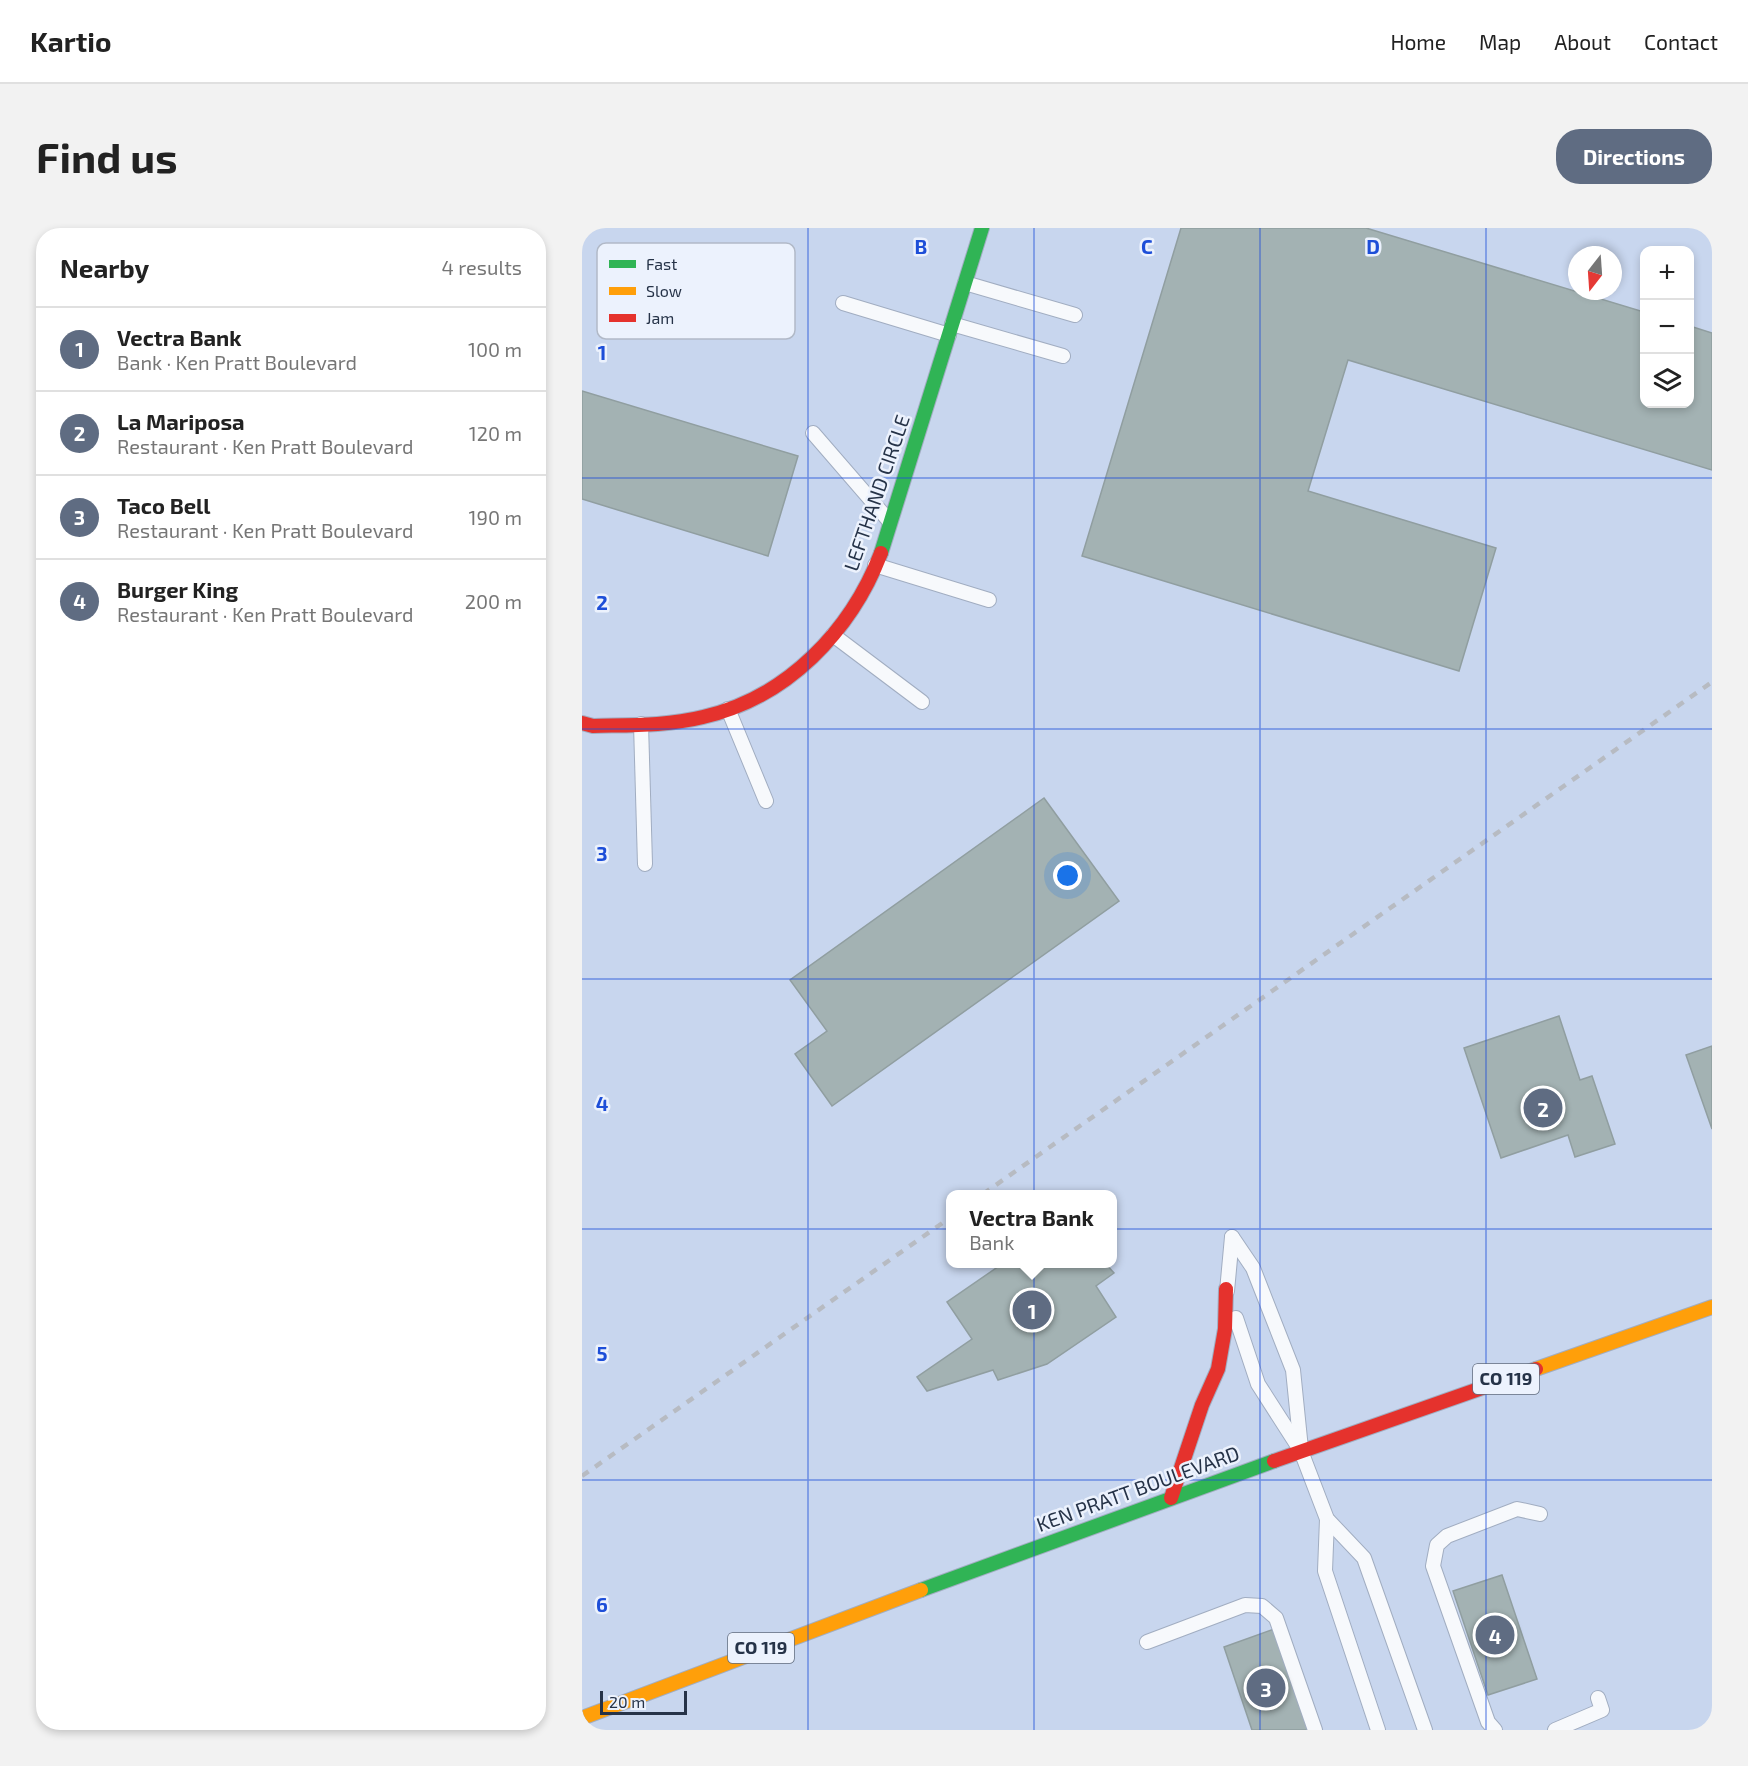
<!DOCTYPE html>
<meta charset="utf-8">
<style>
:root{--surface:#fff;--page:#f2f2f2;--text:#222;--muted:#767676;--line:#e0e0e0;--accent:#5f6c82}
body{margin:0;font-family:"Exo 2",sans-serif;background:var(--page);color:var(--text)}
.controls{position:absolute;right:18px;top:18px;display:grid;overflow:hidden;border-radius:12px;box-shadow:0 3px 9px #0003}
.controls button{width:54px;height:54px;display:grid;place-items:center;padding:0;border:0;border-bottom:2px solid var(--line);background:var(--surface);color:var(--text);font:30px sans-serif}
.compass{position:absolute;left:986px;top:18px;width:54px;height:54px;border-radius:50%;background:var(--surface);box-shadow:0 3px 9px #0003;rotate:197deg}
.scale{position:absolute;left:18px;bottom:15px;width:87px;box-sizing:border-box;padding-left:6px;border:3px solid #263348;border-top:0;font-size:16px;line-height:21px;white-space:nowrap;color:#263348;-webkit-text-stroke:4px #ecf2fd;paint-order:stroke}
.you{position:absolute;left:486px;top:648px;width:21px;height:21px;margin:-15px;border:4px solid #fff;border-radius:50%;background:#1a73e8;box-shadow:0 0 0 9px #1a73e833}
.badge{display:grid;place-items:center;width:39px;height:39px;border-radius:50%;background:var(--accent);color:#fff;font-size:20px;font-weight:700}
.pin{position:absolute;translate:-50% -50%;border:3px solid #fff;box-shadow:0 2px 6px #0006}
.popup{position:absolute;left:364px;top:962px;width:171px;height:78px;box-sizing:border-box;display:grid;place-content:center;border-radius:12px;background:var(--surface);filter:drop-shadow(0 2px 4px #0005);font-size:20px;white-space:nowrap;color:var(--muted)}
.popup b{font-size:22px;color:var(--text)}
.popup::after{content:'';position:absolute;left:50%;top:100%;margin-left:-12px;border:12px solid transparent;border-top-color:var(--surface)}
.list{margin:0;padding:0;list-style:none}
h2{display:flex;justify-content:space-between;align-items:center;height:78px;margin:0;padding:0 24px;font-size:26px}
h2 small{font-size:20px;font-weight:400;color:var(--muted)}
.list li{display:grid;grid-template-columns:39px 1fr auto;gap:18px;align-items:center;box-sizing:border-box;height:84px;padding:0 24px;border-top:2px solid var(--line)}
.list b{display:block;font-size:22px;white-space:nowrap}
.list p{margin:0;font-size:20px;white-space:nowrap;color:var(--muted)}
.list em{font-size:20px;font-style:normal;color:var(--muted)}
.icon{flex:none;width:33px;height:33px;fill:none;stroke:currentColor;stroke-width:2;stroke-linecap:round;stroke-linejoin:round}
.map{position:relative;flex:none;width:1130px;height:1502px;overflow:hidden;border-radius:24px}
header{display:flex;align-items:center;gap:36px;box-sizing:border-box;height:84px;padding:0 30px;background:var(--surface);border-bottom:2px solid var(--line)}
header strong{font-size:28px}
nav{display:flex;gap:33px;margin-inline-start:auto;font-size:21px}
.intro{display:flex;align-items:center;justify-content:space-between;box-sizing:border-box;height:144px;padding:0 36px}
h1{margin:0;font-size:42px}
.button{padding:15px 27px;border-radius:24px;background:var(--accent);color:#fff;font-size:21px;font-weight:700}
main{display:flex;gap:36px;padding:0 36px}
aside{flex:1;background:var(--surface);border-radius:24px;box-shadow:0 3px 9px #0003}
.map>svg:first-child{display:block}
</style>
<header>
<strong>Kartio</strong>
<nav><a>Home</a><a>Map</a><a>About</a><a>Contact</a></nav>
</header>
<div class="intro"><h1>Find us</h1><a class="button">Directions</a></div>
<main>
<aside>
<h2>Nearby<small>4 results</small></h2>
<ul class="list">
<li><span class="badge">1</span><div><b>Vectra Bank</b><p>Bank · Ken Pratt Boulevard</p></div><em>100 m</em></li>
<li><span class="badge">2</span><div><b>La Mariposa</b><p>Restaurant · Ken Pratt Boulevard</p></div><em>120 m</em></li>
<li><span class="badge">3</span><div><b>Taco Bell</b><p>Restaurant · Ken Pratt Boulevard</p></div><em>190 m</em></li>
<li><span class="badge">4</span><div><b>Burger King</b><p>Restaurant · Ken Pratt Boulevard</p></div><em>200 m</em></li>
</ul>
</aside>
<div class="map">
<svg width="1130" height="1502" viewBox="0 0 1130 1502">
<rect width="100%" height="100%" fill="#c8d6ee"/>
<g fill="#a3b2b3" stroke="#909ea0" stroke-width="1.5">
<polygon points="599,0 784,0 1062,84 1062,176 1108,176 1108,98 1130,105 1130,242 766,132 726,263 914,320 877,443 500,328"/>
<polygon points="0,163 216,228 186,328 0,271"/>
<polygon points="462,570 537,673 250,878 213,826 245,803 208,752"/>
<polygon points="977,788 998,852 1010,848 1033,916 993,929 986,907 919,930 882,820"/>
<polygon points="1130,818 1130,901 1104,827"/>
<polygon points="420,1036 524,1036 532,1045 514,1058 534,1089 465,1136 416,1152 411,1142 345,1163 335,1149 390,1111 365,1074"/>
<polygon points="920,1347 955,1451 906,1467 871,1363"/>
<polygon points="692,1401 727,1502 670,1502 642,1419"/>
</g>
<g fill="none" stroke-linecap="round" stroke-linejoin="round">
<defs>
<g id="lane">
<polyline points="383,55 493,87"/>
<polyline points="261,75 367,107"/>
<polyline points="370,96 481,128"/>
<polyline points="231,205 308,294"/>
<polyline points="293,337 407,372"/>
<polyline points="251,407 340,474"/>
<polyline points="146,481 184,573"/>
<polyline points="59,496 63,636"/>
<polyline points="650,1009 671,1040 711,1142 719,1221"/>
<polyline points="645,1063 650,1009"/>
<polyline points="654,1090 676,1156 719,1223 745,1291 782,1330 843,1502"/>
<polyline points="745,1291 743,1343 796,1502"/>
<polyline points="565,1414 663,1377 680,1378 694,1390 733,1502"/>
<polyline points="913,1502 906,1494 851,1338 855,1317 865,1308 935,1281 958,1286"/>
<polyline points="973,1502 1020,1482 1016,1470"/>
</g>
<g id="fast">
<polyline points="299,325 400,0"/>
<polyline points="339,1362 692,1233"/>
</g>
<g id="slow">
<polyline points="954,1141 1130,1079"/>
<polyline points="0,1490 339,1362"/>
</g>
<g id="jam">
<path d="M0,495l11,3c36,-1 74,0 110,-9 84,-19 148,-86 178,-164"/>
<polyline points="692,1233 954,1141"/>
<polyline points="589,1270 620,1177 636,1141 643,1101 644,1061"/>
</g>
</defs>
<use href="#lane" stroke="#a1adc1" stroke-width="16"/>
<use href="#fast" stroke="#a1adc1" stroke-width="16"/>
<use href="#slow" stroke="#a1adc1" stroke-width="16"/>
<use href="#jam" stroke="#a1adc1" stroke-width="16"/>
<use href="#lane" stroke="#f7f9fc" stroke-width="14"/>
<use href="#fast" stroke="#30b455" stroke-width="14"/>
<use href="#slow" stroke="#ff9f0a" stroke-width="14"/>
<use href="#jam" stroke="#e5322d" stroke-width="14"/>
<g stroke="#b7bbc2" stroke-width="4.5" stroke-dasharray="8 8" stroke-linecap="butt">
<polyline points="401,966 1130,454"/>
<polyline points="0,1248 369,989"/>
</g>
</g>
<path fill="none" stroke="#1d4ed8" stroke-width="1.5" stroke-opacity="0.55" d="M226,0v1502M452,0v1502M678,0v1502M904,0v1502M0,250h1130M0,501h1130M0,751h1130M0,1001h1130M0,1252h1130"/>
<g text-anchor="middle" stroke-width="5" stroke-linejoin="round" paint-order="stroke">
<g fill="#ecf2fd" stroke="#616c7e" stroke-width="1.5">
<rect x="891" y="1136" width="66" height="30" rx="4.5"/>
<rect x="146" y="1405" width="66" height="30" rx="4.5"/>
</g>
<g font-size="18" font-weight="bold" fill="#263348">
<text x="924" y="1157">CO 119</text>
<text x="179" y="1426">CO 119</text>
</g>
<g font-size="20" fill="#263348" stroke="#ecf2fd">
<text transform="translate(295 265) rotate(-71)" y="7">LEFTHAND CIRCLE</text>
<text transform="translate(556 1261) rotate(-20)" y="7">KEN PRATT BOULEVARD</text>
</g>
</g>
<rect x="15" y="15" width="198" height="96" rx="9" fill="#ecf2fd" stroke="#b1b9c7" stroke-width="1.5"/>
<rect x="27" y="32" width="27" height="8" fill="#30b455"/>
<rect x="27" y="59" width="27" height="8" fill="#ff9f0a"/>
<rect x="27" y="86" width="27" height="8" fill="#e5322d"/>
<g font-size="16" fill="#263348">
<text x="64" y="42">Fast</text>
<text x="64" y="69">Slow</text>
<text x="64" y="96">Jam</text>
</g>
<g font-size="20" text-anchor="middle" font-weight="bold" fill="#1d4ed8" stroke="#ecf2fd" stroke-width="5" stroke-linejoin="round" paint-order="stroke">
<text x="339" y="26">B</text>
<text x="565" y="26">C</text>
<text x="791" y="26">D</text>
<text x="20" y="132">1</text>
<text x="20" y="382">2</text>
<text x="20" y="633">3</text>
<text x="20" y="883">4</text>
<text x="20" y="1133">5</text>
<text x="20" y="1384">6</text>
</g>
</svg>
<div class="controls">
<button>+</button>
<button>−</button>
<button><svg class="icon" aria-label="layers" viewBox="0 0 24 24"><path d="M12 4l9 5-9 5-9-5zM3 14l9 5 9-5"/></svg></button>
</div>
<svg class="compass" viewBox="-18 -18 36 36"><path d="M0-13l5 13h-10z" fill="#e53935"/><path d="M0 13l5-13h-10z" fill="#767676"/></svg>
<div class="scale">20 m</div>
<div class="you"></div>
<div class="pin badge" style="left:450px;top:1082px">1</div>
<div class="popup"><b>Vectra Bank</b>Bank</div>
<div class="pin badge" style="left:961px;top:880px">2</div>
<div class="pin badge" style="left:684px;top:1460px">3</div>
<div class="pin badge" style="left:913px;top:1407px">4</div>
</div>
</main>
